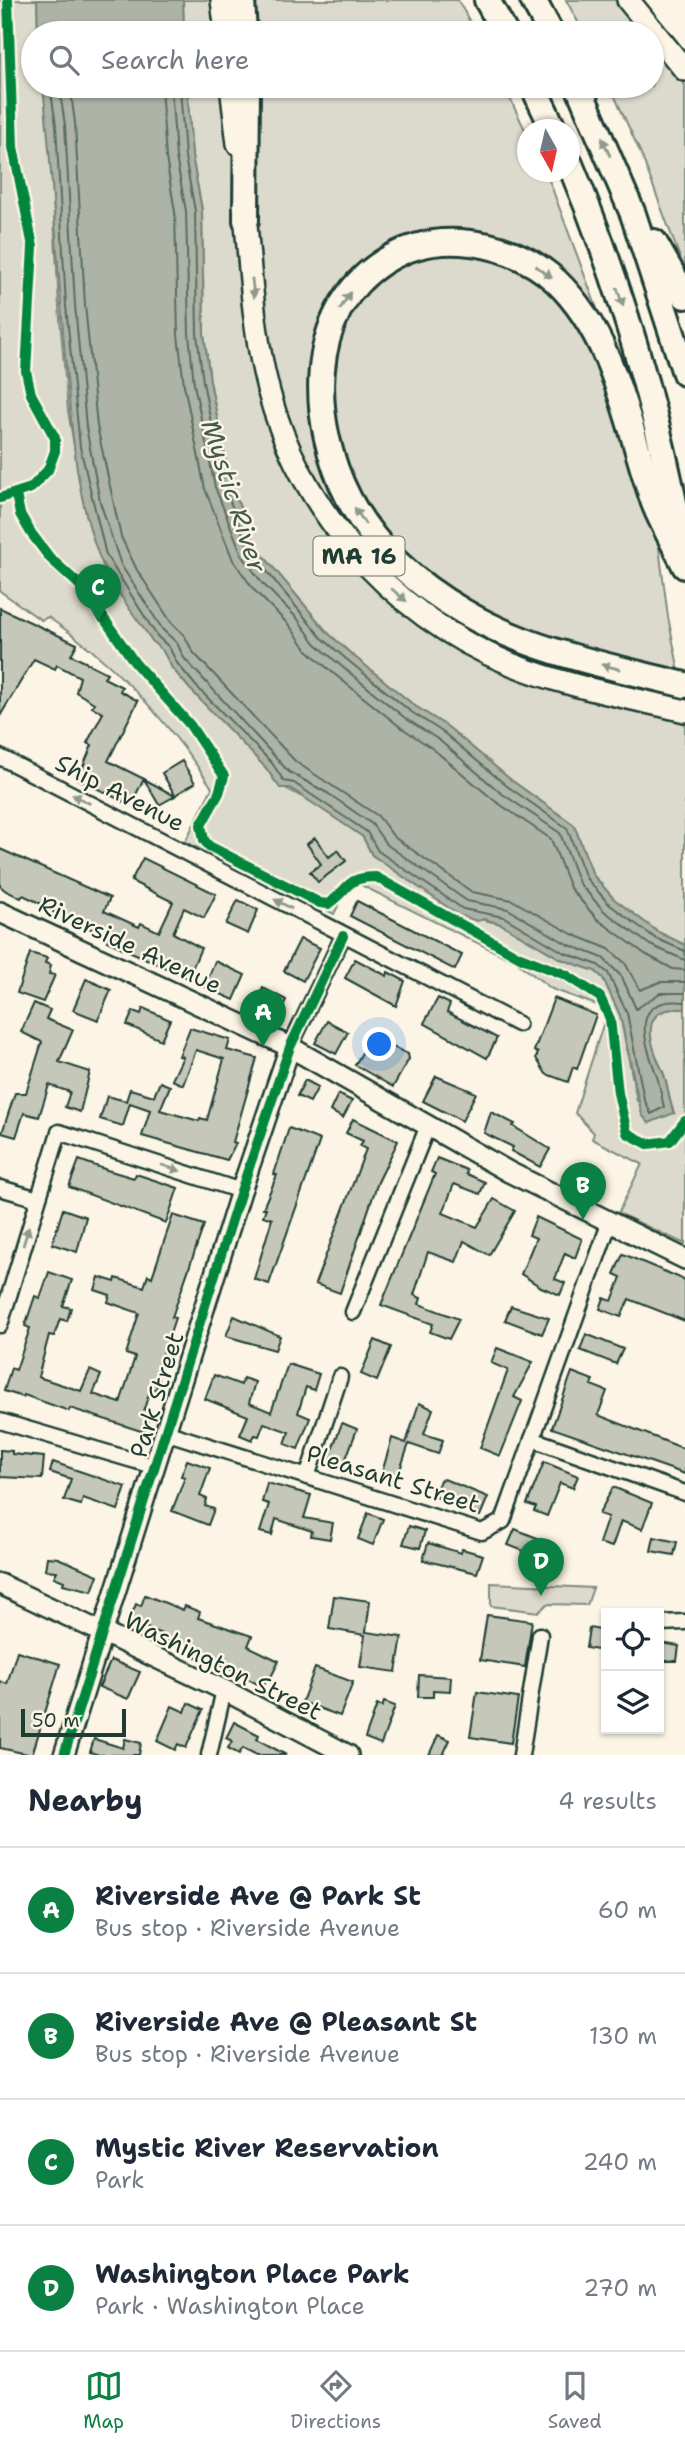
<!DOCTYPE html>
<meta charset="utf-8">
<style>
:root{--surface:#fff;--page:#f6f6f7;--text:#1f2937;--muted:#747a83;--line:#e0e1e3;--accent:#0b8043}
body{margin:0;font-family:"Shantell Sans",sans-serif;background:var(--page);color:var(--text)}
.controls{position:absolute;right:21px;bottom:21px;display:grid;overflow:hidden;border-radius:0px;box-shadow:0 2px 5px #0004}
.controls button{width:63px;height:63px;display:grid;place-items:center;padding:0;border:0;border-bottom:2px solid var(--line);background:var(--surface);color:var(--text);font:35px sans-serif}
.compass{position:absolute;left:517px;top:119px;width:63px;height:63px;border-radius:50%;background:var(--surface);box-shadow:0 2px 5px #0004;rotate:172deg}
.scale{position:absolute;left:21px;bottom:18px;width:105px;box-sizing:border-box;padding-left:7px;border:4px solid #1f3d34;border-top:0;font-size:19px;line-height:24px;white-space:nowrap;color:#1f3d34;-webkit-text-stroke:5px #fcf5e5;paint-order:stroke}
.you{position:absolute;left:380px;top:1045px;width:24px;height:24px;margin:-18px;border:5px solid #fff;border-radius:50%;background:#1a73e8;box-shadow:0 0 0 10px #1a73e833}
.badge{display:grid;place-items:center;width:46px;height:46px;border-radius:50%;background:var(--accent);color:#fff;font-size:23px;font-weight:700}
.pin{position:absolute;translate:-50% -58px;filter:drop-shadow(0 2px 4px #0008)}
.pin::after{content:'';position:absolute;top:37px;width:24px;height:21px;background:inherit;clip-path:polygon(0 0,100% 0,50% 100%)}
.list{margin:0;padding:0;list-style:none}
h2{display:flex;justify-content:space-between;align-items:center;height:91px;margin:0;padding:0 28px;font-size:30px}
h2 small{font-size:23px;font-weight:400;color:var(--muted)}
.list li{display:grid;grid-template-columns:46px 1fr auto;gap:21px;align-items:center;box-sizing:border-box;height:126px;padding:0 28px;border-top:2px solid var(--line)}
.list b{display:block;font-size:26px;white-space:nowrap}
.list p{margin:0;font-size:23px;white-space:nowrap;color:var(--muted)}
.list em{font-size:23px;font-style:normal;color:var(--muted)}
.icon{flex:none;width:38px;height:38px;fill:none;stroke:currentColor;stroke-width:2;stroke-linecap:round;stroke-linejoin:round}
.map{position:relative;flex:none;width:685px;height:1755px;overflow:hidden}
.search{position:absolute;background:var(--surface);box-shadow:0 2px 5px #0004;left:21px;right:21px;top:21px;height:77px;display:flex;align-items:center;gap:18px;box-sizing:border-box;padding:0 24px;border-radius:38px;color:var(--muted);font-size:26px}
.sheet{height:595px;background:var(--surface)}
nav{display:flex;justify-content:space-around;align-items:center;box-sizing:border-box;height:98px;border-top:2px solid var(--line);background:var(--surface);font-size:19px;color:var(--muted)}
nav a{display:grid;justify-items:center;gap:4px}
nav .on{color:var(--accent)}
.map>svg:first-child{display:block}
</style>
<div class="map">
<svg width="685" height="1755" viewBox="0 0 685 1755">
<rect width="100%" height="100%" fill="#fcf5e5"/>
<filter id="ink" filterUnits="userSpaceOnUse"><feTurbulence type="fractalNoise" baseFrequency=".0143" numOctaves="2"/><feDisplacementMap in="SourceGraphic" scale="14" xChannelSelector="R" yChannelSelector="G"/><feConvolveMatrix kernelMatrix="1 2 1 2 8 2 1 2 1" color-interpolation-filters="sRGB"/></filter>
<g filter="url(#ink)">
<g fill="#dcdacc" stroke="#7e8c80" stroke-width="2">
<path d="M0,0h37l1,33h-5v53h10l6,40 10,181 9,104 17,95 22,66 46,70 10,9 9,17 18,21 76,79 10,15 45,24 42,30 9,18 70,47 38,17 21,5 60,35 34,12 8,7 17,37 17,86 37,12c-6,-14 -6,-31 -12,-44 -15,-31 -23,-63 23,-60v235l-67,-31 24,-49 -50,-25 2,-6 -19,-20 33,-104 -56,-20 -36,-27 -165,-82 -17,34 -149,-72 27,-54c-44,-68 -97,-125 -164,-171l-7,3 -41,-29z"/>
<polygon points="183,0 458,0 476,33 184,33"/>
<polygon points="566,0 616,0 641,33 584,33"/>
<polygon points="652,46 685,85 685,271 641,154 610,86 652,86"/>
<polygon points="187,86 504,86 527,134 528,172 546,172 614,354 657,532 668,617 685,701 685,945 658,932 614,899 593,875 574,825 511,780 448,727 415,706 350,653 327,632 256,547 230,483 210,381 204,334 202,210 192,156"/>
<polygon points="491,1583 593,1588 587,1605 547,1604 539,1612 491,1606"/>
</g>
<g fill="#aeb3a7" stroke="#758479" stroke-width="2">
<polygon points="37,0 183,0 184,33 38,33"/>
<path d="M43,86h144l5,70 10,54 2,124 6,47 20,102 26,64 71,85 23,21 65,53 33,21 63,53 63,45 19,50 21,24 44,33 27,13v64c-46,-4 -37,31 -23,61 6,13 6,29 12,43l-25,10 -7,-8 -22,-100 -17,-37 -8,-7 -34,-12 -60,-35 -17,-5 -7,2 -18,-6 -87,-60 -9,-18 -73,-49h-10l-14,-20 -76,-79 -18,-21 -9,-17 -10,-9c-18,-27 -42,-55 -54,-86 -23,-60 -27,-125 -33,-189 -8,-93 -13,-188 -23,-281z"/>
</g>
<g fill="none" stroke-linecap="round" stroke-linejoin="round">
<g stroke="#586c62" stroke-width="2">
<path d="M50,86l6,39 10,181 14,141 26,108 51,81 12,11 8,16 19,23 76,77 12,18 10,2 73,49 11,19 85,58 41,8 59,35 35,13 10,8 19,40 17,86 7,15 13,-7c-3,-11 -4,-23 -8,-33 -12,-34 -27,-78 29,-72"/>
<polyline points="59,86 65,125 75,305 86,427 100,502 121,565 163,630 177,643 184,658 289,772 329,794 372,824 386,844 467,901 508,909 567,944 603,958 622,977 636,1009 660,993 685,993"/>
<polyline points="70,86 75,123 85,305 97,426 121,537 137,570 171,622 184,635 193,652 296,762 378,816 394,837 472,892 512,900 572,934 609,949 625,963 640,990 660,982 685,982"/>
<polyline points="161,86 166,158 175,212 178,335 184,385 205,489 233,560 254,590 289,625 307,650 333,673 399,726 433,749 495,801 551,839 570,888 597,919 645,954 673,969 685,970"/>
<polyline points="171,86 176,157 186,211 189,334 194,384 215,487 242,555 262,583 297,618 315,643 340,665 405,718 439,740 501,793 560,833 579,883 604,911 650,945 685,960"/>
<polyline points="180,86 185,157 195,211 197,334 203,382 223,484 250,551 321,637 345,658 410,711 444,733 507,786 567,828 586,878 610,905 655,938 685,951"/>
</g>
</g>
<g fill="#c5c7b9" stroke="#1f3d34" stroke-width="2">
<polygon points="0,608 77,644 71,655 107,673 104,678 122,687 120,691 138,701 108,761 144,779 132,802 126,798 124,802 78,779 92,745 87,743 103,713 92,707 94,703 76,692 80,677 57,665 55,669 34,659 0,716"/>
<polygon points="182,761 195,783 175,795 162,773"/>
<polygon points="144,779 175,796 159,805"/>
<polygon points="315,838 329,857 338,850 346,861 318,882 310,872 321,864 307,844"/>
<polygon points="0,849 110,898 104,911 139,927 141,923 159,932 173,902 131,881 143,858 216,894 204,918 184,908 173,933 201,948 188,978 107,941 109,937 53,912 54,910 23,895 21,898 6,891 0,886"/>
<polygon points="238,900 258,910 248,934 226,924"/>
<polygon points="357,901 462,955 455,970 350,916"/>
<polygon points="300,939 320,948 303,981 284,971"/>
<polygon points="30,953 47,958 45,963 51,965 49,974 55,975 43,1002 17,993"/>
<polygon points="355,959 387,976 388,972 405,981 396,1006 345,978"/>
<polygon points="215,961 245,975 234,1000 205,987"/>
<polygon points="86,979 111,990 98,1020 73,1010"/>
<polygon points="263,988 286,1000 278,1017 254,1008"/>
<polygon points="438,998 450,1004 447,1012 497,1038 487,1058 424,1023"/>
<polygon points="554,998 596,1015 577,1069 573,1067 568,1082 546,1074 536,1058 538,1053 534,1051"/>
<polygon points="34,1003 50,1010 46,1019 73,1030 59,1062 90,1072 80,1112 65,1107 70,1092 49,1085 39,1117 24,1113 16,1137 2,1133 15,1093 26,1093 42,1042 21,1032"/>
<polygon points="143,1008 170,1020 161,1040 127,1025 133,1011 141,1014"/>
<polygon points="327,1021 348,1032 336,1054 315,1043"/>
<polygon points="190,1028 230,1040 227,1050 257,1058 233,1142 236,1143 227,1160 142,1136 150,1110 130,1103 123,1126 100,1119 107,1096 126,1101 130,1089 154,1096 160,1082 170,1086 160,1110 199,1121 200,1118 207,1120 224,1059 196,1050 183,1085 172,1080 183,1057 179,1056"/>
<polygon points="371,1037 408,1054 409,1059 393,1087 355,1065"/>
<polygon points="436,1076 476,1093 462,1121 423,1101"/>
<polygon points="305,1080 318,1087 310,1102 297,1096"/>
<polygon points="338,1094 352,1101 343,1118 330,1111"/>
<polygon points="491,1112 515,1124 513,1126 550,1149 540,1167 511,1151 513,1147 484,1133"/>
<polygon points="353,1119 398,1141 378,1182 340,1293 315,1284 366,1149 360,1146 363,1141 346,1133"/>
<polygon points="289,1128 320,1140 269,1284 254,1279 272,1219 263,1216 266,1208 263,1208 277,1175 274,1174"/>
<polygon points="437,1158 467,1170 466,1174 485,1182 480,1194 454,1184 443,1213 477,1227 494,1199 515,1211 489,1255 464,1241 456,1262 428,1252 414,1295 421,1298 419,1304 459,1319 449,1339 430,1332 433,1324 381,1305 435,1174 431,1172"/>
<polygon points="79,1160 107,1170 134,1178 136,1174 178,1188 166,1223 69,1187"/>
<polygon points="582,1172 597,1181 588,1197 571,1187"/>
<polygon points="63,1209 86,1217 77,1252 52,1244"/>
<polygon points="173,1215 204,1225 172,1317 175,1318 155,1378 159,1379 156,1390 151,1388 144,1409 151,1411 144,1432 70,1408 69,1411 24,1395 23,1397 4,1391 11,1368 16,1370 30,1328 25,1326 35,1296 40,1298 49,1272 72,1280 63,1306 71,1308 67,1321 60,1319 54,1336 49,1335 38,1377 81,1391 90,1370 101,1375 93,1394 120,1403 135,1357 126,1354 139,1313 108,1302 110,1295 95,1290 99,1277 115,1282 116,1278 144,1287 148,1275 152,1277"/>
<polygon points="536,1217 582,1239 575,1258 565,1253 555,1279 565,1283 560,1295 541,1287 521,1274 536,1238 529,1235"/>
<polygon points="623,1254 685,1280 685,1321 629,1299 621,1317 600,1309 604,1298 612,1301 621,1277 614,1274"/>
<polygon points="511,1306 549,1318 542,1334 505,1320"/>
<polygon points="234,1316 280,1336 275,1350 226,1336"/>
<polygon points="586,1334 623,1349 616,1364 580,1350"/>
<polygon points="375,1340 391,1347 377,1381 361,1374"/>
<polygon points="497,1348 533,1362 514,1397 522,1401 500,1456 480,1448 508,1370 491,1363"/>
<polygon points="288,1364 319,1374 314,1390 306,1387 298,1413 310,1418 298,1449 285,1444 289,1432 264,1423 259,1436 255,1435 252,1440 240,1435 248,1416 205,1399 214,1375 241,1385 243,1378 255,1382 249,1403 271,1412"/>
<polygon points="572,1372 593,1380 591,1385 607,1391 598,1415 685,1449 685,1474 552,1428"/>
<polygon points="419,1403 433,1409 424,1434 443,1440 438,1454 409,1444 396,1481 381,1476 392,1438 406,1443"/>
<polygon points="342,1423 357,1429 344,1464 329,1458"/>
<polygon points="0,1450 12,1451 12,1454 44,1457 42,1479 0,1477"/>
<polygon points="187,1460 210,1468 200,1496 207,1499 205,1506 214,1509 208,1525 172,1511 185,1477 181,1476"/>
<polygon points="53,1462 126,1487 118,1510 83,1498 81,1505 64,1500 71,1479 50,1472"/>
<polygon points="544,1462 578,1476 573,1488 560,1483 547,1516 534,1511 536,1507 527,1504"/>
<polygon points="444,1479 488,1497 480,1516 434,1496 440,1480"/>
<polygon points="267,1483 311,1495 304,1518 333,1523 330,1539 311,1536 312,1531 276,1519 272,1535 260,1532 269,1504 262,1502"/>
<polygon points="613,1487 652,1503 642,1529 621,1521 612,1547 599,1543 608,1517 599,1514"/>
<polygon points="368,1513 383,1519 373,1545 358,1539"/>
<polygon points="409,1526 425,1531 420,1548 403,1544"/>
<polygon points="515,1529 550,1543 546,1555 541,1553 539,1557 508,1545"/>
<polygon points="654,1537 677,1542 674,1555 651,1551"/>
<polygon points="428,1543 461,1553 462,1549 483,1555 477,1573 423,1560"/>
<polygon points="47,1557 58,1558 98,1575 92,1591 63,1584 64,1581 54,1577 57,1571 45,1570"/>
<polygon points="145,1595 183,1610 185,1606 200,1612 198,1618 252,1636 248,1646 279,1661 269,1681 267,1679 263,1687 244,1677 246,1674 196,1657 198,1652 166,1640 167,1636 129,1621 136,1604 141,1606"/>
<polygon points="334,1596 370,1601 366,1632 402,1637 396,1672 360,1667 365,1635 329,1629"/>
<polygon points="487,1615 532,1621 525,1667 480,1660"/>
<polygon points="589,1628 606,1631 604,1651 586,1648"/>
<polygon points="661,1643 679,1646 677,1661 659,1661"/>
<polygon points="17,1651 60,1664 32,1755 0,1748 0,1681 7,1684"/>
<polygon points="111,1660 140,1672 128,1699 99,1687"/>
<polygon points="315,1668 353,1682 340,1716 302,1702"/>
<polygon points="419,1675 451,1677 450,1691 433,1690 433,1697 418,1697"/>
<polygon points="477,1692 518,1698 511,1743 470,1737"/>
<polygon points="384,1702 395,1706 381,1744 365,1738 377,1705 382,1707"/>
<polygon points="188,1703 203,1710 186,1748 178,1744 175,1750 157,1741 172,1706 185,1712"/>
<polygon points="234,1722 259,1735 257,1739 286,1755 257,1755 243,1748 239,1754 228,1748 232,1741 226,1738"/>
<polygon points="438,1735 450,1740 443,1755 429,1755"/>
<polygon points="94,1739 123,1748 125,1739 141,1743 139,1755 99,1755 90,1752"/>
</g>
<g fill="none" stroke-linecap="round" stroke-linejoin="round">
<defs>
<g id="street">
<polyline points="0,757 518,1024"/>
<polyline points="290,1047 343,936"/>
<polyline points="0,1188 38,1199"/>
<polyline points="353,1312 427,1128"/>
<polyline points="0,1325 59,1132 241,1191"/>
<polyline points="0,1421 156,1467"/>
<polyline points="168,1433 482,1532 503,1521 609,1224"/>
<polyline points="532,1439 685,1493"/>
<polyline points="307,1477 340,1377"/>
<polyline points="659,1623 685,1622"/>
<polyline points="209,1755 224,1690"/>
<polyline points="521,1755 540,1635"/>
</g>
<g id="secondary">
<polyline points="0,912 290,1047 509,1172 685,1259"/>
<polyline points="0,1584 224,1690 348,1755"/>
<polyline points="64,1755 241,1191 290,1047"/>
</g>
<g id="primary">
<polyline points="222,0 226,33"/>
<polyline points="628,0 685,70"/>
<polyline points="231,86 238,144"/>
<path d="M244,204c6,56 8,113 20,168 28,130 125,243 247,292 56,23 116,33 174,47"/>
</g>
<g id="highway">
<polyline points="242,0 244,33"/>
<polyline points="487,0 505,33"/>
<polyline points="533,0 551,33"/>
<polyline points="533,86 554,130"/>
<polyline points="578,86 633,214 685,373"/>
<path d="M570,164c51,121 87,245 111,374"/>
<polyline points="246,220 247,86"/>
<polyline points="654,242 685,296"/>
<path d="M685,566c-10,-21 -23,-42 -31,-63 -26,-74 -38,-165 -98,-222 -26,-24 -61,-37 -95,-39 -28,-2 -55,5 -78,20 -79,51 -73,162 -34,237 25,48 68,86 115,113 68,40 145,54 221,73"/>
</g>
</defs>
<use href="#street" stroke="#1f3d34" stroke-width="19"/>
<use href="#secondary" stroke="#1f3d34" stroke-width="24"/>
<use href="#primary" stroke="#1f3d34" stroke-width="26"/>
<use href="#highway" stroke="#1f3d34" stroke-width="30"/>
<use href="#street" stroke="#fcf5e5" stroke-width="14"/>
<use href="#secondary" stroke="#fcf5e5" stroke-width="19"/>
<use href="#primary" stroke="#fcf5e5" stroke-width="21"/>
<use href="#highway" stroke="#fcf5e5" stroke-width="24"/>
<defs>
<g id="cycleway">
<path d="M16,495l4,19 11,19 19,25 32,29 53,76 55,62 34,51 -5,17 -18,32 3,15 5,6 111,57 8,1c22,-15 17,-27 48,-27l144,80 46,18 34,22 10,22 8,74 9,40 21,11 22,-3 15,-20"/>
<polyline points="0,498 31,488 48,470 55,451 55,438 31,394 26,371 33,247 13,147 8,0"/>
<polyline points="64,1755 241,1191 290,1047 343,936"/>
</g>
</defs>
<use href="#cycleway" stroke="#fcf5e5" stroke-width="15"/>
<use href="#cycleway" stroke="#00873e" stroke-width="10"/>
</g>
<defs><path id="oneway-solid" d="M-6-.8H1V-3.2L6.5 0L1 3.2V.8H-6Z" transform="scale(1.75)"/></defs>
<g fill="#8e998c">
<use href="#oneway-solid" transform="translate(606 147) rotate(-114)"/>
<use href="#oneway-solid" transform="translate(544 272) rotate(37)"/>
<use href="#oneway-solid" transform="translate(253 288) rotate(84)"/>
<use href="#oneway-solid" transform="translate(620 297) rotate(72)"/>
<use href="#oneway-solid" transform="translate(345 301) rotate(-58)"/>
<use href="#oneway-solid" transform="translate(360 516) rotate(-123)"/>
<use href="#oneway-solid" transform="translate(399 595) rotate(40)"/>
<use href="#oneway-solid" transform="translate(611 667) rotate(-166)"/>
<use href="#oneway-solid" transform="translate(81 799) rotate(-153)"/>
<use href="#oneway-solid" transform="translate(283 904) rotate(-152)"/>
<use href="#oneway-solid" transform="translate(171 1168) rotate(18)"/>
<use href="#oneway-solid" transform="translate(26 1236) rotate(-73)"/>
</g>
</g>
<g text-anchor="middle" stroke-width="5" stroke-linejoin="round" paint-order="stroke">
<rect fill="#fcf5e5" stroke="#617469" stroke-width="2" x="313.5" y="536.5" width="91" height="39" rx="5"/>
<g font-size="23" font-weight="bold" fill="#1f3d34">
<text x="359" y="564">MA 16</text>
</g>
<g font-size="24" fill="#1f3d34" stroke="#fcf5e5">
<text transform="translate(120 793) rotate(27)" y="8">Ship Avenue</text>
<text transform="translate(130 945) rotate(25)" y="8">Riverside Avenue</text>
<text transform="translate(157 1395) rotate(-73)" y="8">Park Street</text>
<text transform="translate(393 1479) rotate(17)" y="8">Pleasant Street</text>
<text transform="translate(223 1666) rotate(26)" y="8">Washington Street</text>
</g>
<g font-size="26" font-style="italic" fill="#435a51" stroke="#fcf5e5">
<text transform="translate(234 496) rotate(72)" y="9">Mystic River</text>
</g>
</g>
</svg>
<div class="controls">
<button><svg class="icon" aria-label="locate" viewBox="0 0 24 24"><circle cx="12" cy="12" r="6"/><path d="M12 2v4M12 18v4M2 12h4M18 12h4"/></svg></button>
<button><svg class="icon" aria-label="layers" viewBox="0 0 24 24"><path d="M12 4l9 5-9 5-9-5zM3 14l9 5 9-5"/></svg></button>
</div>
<svg class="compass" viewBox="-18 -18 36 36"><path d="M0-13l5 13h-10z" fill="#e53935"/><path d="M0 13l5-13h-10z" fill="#747a83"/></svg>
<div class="scale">50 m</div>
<div class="you"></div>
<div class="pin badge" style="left:263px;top:1047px">A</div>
<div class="pin badge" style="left:583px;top:1220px">B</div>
<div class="pin badge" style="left:98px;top:622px">C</div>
<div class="pin badge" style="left:541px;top:1596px">D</div>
<div class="search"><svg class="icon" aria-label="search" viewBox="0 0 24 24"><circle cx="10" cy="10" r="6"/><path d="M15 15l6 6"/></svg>Search here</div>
</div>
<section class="sheet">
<h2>Nearby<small>4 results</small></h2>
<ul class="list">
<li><span class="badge">A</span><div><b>Riverside Ave @ Park St</b><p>Bus stop · Riverside Avenue</p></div><em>60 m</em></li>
<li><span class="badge">B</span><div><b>Riverside Ave @ Pleasant St</b><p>Bus stop · Riverside Avenue</p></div><em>130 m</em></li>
<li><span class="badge">C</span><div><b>Mystic River Reservation</b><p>Park</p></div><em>240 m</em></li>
<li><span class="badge">D</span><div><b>Washington Place Park</b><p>Park · Washington Place</p></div><em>270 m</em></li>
</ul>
</section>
<nav>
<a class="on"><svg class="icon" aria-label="map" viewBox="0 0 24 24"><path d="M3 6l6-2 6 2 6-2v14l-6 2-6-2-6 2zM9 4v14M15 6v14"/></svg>Map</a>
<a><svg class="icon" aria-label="directions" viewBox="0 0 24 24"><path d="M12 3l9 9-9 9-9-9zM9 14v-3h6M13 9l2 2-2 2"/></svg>Directions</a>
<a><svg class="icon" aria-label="saved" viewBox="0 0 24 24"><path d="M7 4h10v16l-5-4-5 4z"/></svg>Saved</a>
</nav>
